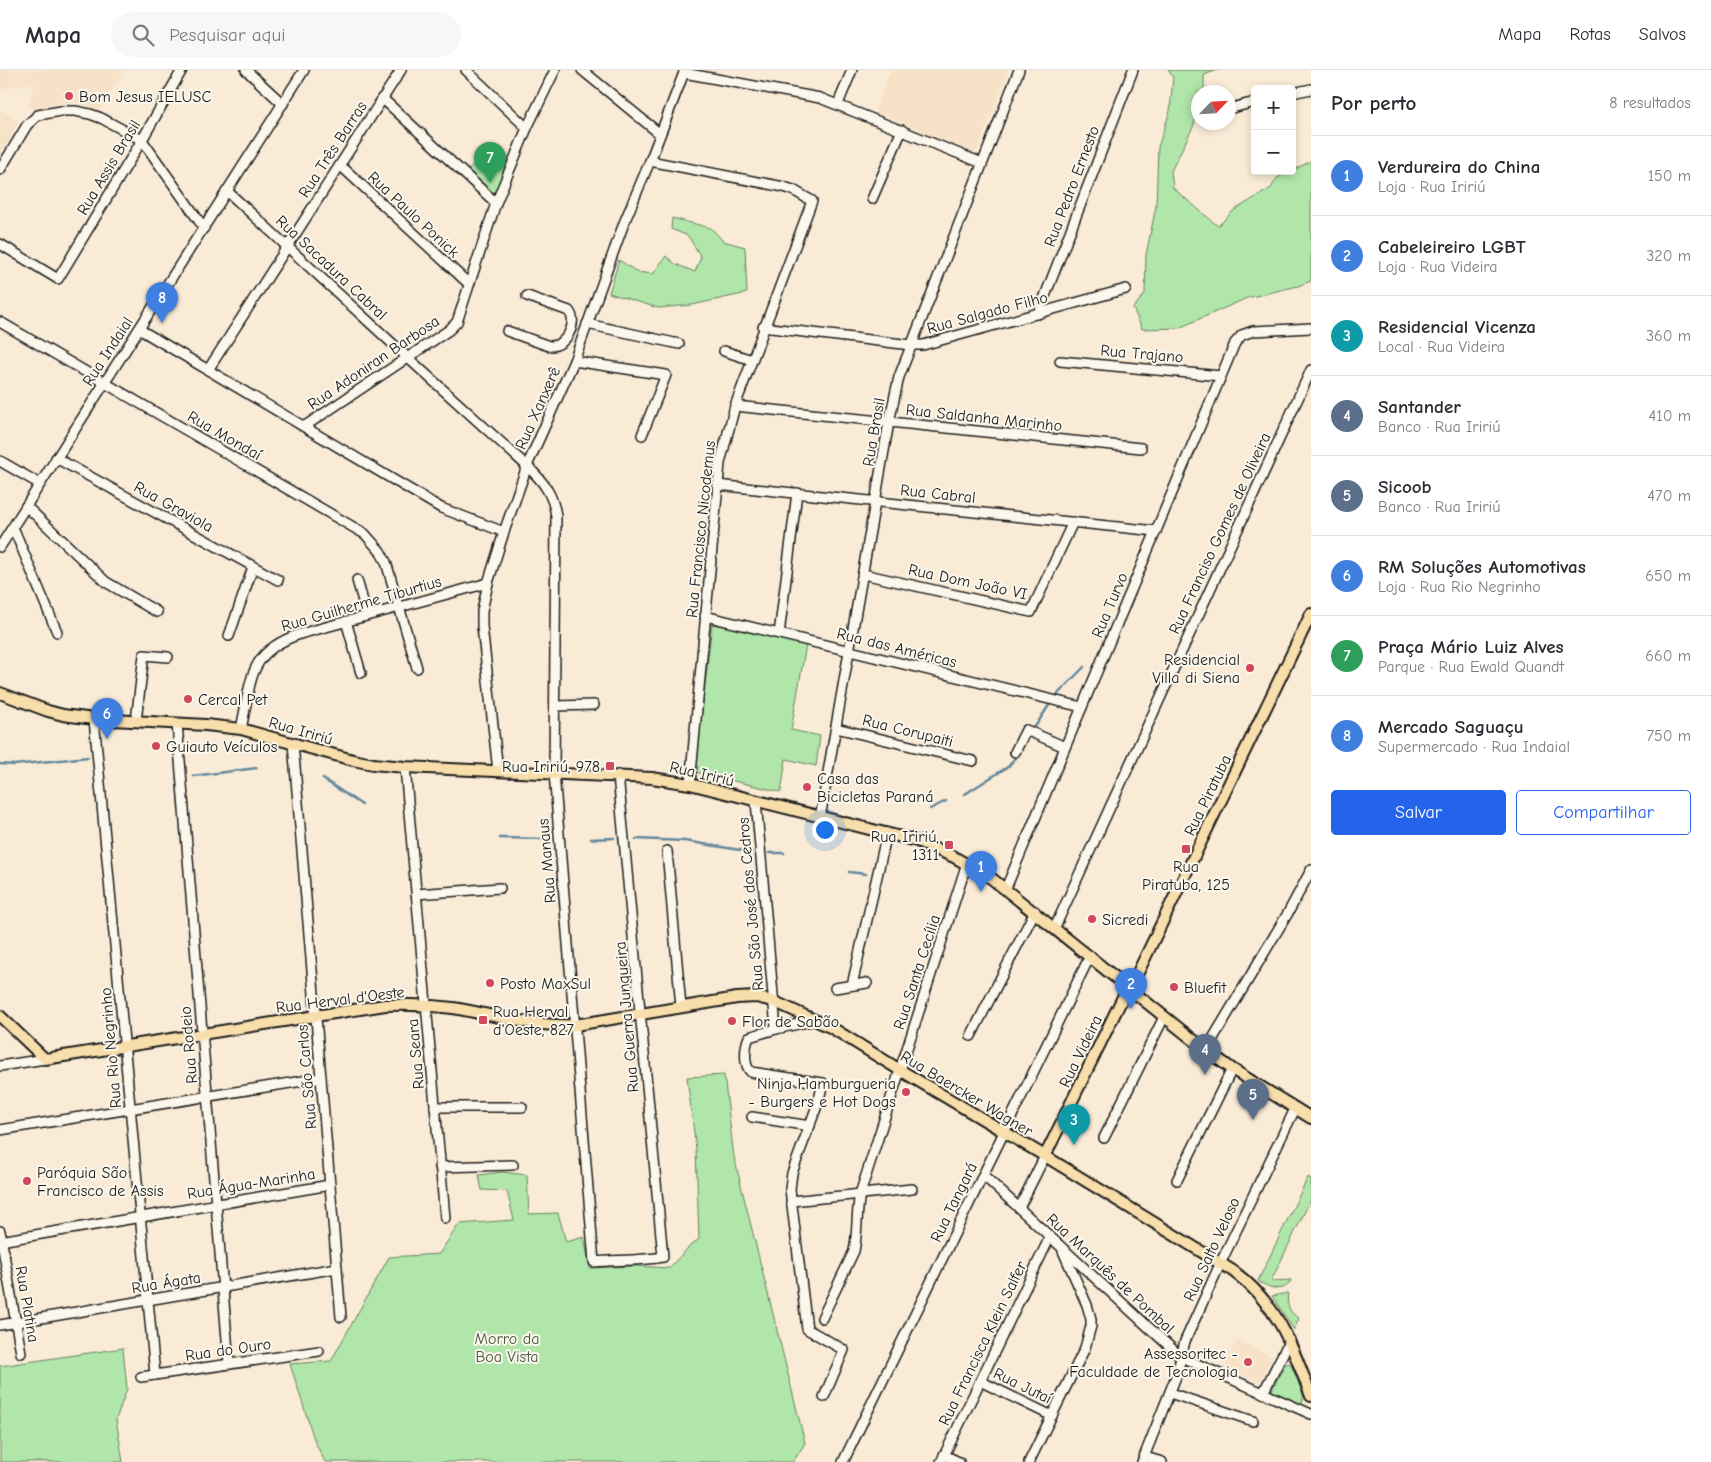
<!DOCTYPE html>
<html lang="pt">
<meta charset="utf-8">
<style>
:root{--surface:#fff;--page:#f7f7f7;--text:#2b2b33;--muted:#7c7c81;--line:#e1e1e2;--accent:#2563eb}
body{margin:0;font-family:"Comic Neue",sans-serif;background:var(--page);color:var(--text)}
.controls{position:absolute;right:15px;top:15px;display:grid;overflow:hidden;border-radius:5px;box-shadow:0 2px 8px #0003}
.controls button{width:45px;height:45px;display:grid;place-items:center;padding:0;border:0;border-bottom:1px solid var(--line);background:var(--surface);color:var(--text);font:25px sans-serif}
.compass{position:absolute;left:1191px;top:15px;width:45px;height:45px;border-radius:50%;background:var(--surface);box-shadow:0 2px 8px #0003;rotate:65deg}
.you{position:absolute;left:824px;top:759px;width:18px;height:18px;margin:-12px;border:4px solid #fff;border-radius:50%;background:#1a73e8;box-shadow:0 0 0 8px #1a73e833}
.badge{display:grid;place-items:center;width:32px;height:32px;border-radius:50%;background:var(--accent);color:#fff;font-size:16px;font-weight:700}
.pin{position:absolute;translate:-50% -41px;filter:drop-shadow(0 1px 2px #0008)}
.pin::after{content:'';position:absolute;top:26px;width:18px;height:15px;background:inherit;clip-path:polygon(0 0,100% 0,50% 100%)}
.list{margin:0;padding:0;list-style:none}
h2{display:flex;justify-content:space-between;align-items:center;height:65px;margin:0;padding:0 20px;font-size:21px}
h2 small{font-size:16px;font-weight:400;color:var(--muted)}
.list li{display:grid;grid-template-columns:32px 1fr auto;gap:15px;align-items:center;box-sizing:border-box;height:80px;padding:0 20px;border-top:1px solid var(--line)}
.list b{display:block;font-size:19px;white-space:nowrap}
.list p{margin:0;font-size:16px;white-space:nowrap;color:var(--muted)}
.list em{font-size:16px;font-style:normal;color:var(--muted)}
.actions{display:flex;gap:10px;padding:15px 20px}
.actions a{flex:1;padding:11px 0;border:1px solid var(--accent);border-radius:5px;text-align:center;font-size:18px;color:var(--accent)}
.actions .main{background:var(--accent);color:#fff}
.icon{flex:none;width:28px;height:28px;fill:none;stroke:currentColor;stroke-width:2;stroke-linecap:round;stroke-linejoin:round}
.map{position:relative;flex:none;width:1311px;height:1392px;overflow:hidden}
header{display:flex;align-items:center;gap:30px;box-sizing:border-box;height:70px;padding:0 25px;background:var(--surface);border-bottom:1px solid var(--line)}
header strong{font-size:24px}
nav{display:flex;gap:28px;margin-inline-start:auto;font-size:18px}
.search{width:350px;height:45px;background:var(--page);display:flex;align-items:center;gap:12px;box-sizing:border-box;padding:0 18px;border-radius:28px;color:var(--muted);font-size:19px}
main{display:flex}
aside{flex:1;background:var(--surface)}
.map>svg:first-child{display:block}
</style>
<header>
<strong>Mapa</strong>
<div class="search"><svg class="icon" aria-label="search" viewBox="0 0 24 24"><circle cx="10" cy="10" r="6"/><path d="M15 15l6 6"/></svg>Pesquisar aqui</div>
<nav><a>Mapa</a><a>Rotas</a><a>Salvos</a></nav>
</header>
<main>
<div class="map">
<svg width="1311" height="1392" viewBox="0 0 1311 1392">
<rect width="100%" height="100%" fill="#f9ebd6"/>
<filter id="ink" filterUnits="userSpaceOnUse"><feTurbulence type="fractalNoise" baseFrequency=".02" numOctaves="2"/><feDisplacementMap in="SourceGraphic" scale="10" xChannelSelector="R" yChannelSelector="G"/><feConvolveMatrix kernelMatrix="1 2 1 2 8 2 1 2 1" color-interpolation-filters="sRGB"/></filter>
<g filter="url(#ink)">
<g fill="#f7e2c7">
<polygon points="0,0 124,0 99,41 90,36 75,33 51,35 33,40 28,36 34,13 0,19"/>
<polygon points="891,0 1009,0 979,77 977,80 973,82 874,42"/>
<polygon points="0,40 19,51 0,86"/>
<polygon points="1237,1270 1273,1287 1260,1313 1224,1296"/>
</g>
<g fill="#b0e6a9" stroke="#668162">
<polygon points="1168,0 1218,0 1204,5 1204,22 1198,22 1198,43 1193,57 1171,101 1173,118 1218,156 1233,141 1271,118 1277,108 1311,91 1311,211 1298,216 1247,228 1179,258 1142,259 1133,238 1145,224 1146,185 1156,136 1158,77 1170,41 1173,7"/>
<polygon points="490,77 507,92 494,125 468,100"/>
<polygon points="672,148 711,158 723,171 745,177 747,223 692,235 658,238 609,223 619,190 637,202 653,204 666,186 675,194 695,202 701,187 688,166 671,159"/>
<polygon points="712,554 806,575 791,660 820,666 816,696 786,689 781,722 695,702"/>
<polygon points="724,1005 734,1087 805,1373 793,1392 325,1392 315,1372 290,1294 331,1291 389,1187 439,1184 459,1154 514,1150 507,1121 482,1120 479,1105 502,1102 527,1105 529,1144 558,1143 566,1172 584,1167 590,1198 635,1196 669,1198 690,1176 699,1169 696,1079 687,1007"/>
<path d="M1308,1107l3,2v20l-40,82 20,-1c-6,15 -24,7 -33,1z"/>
<path d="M1288,1223c-2,11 1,20 11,25l-5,12 -22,-34z"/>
<polygon points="123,1278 127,1319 116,1349 123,1392 0,1392 0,1296"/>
<polygon points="1289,1293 1291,1295 1303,1324 1303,1331 1298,1335 1270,1324 1285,1294"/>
</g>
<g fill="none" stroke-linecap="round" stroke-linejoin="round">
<g stroke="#63889d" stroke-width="2.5">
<polyline points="1054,628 1084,597"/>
<polyline points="1024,674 1051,632"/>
<polyline points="0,694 14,695 88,687"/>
<polyline points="193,706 257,698"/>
<polyline points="323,709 362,735"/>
<polyline points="965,724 1009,696 1017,685"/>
<polyline points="930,739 946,731"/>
<polyline points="500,768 545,769"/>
<polyline points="591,769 614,768"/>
<polyline points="636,769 685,771 752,782"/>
<polyline points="769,783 784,783"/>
<polyline points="849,802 866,804"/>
</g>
<defs>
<g id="minor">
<polyline points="246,0 283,34"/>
<polyline points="466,0 527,58"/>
<polyline points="582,0 660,64"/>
<polyline points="684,3 820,28 982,93"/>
<polyline points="1292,23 1311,19"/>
<polyline points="382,28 496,133"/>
<polyline points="838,34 852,0"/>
<polyline points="1228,39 1255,32"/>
<polyline points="650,91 784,117 793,120 812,131 735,336 720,393 690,714"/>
<polyline points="340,95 469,214"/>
<polyline points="0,100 27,55 38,45 61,41 75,41 90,44 101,48 142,70 204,158"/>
<path d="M227,121l180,166 120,109c16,15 26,28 29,50l-2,257 40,489c23,-2 46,-1 69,-5l-45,-482"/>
<polyline points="872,129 902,60"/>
<polyline points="0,174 58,209 142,70 182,0"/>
<polyline points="1038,244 1133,0"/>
<polyline points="0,252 365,464 380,481 386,492 417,598"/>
<polyline points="587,254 679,274"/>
<polyline points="763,257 911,275 923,275 1126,219"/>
<polyline points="139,259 441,438 504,462"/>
<path d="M507,261l42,15c16,2 30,-23 20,-35l-42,-15"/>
<polyline points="724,281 752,290"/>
<polyline points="574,291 666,305 642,365"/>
<polyline points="1060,291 1221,306"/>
<polyline points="208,300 401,0"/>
<polyline points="735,336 1141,378"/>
<polyline points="305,356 449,260 457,252 496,133 527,58 555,0"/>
<polyline points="56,388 278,510"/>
<polyline points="0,391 40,414"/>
<polyline points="717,415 1156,461"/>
<polyline points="26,436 106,512 157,542"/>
<polyline points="13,457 57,562"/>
<polyline points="0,477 304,0"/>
<polyline points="863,504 1031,542 1073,452"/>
<polyline points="357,510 367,545"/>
<polyline points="705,546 1082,637"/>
<polyline points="346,551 361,603"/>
<polyline points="779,564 797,423"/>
<polyline points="229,566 253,497"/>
<polyline points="555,636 594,635"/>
<polyline points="94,649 155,1305"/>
<polyline points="136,651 144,585 168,587"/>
<polyline points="177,653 229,1294"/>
<polyline points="836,658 973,691"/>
<path d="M241,659c11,-49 6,-77 59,-95l188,-51"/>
<polyline points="293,673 341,1247"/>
<polyline points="1015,682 1026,660 1065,677"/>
<polyline points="405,697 445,1148"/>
<polyline points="498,701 482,556 482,541 488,513 504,462 527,396 574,291 624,153 650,91 685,0"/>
<path d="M756,731l20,228 -27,8c-4,9 -6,28 2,35l72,11 -5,20 -26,70 -2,16 17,140 37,21 -20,47"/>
<polyline points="820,748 889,352 899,307 1019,0"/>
<polyline points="667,781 681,937"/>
<polyline points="1006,818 1235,273 1242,265 1253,261 1311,258"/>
<polyline points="416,824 500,818"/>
<polyline points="1055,857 1311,300"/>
<polyline points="852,915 887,763"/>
<polyline points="835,918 867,913"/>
<polyline points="776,959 816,950"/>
<polyline points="971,966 1035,841"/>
<polyline points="1206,980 1288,843 1311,800"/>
<polyline points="0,996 45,989"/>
<polyline points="435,1037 522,1037"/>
<polyline points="752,1047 810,1056"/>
<polyline points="0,1060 321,1008"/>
<polyline points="1104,1068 1164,947"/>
<polyline points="440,1097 513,1095"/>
<polyline points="983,1105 1181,1287 1311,1344"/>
<polyline points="1177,1110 1232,999"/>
<polyline points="791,1131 912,1119"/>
<polyline points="1019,1138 1045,1086"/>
<polyline points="0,1161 21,1283"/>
<polyline points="0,1171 330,1115"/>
<path d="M822,1248l32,-67c4,-19 2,-38 6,-57l107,-331"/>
<polyline points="0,1255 337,1198"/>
<polyline points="141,1307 319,1281"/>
<polyline points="980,1311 1052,1346"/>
<polyline points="1170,1323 1253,1351"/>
<polyline points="1263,1323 1290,1270"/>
<polyline points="944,1385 959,1392"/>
<polyline points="1145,1387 1162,1392"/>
<polyline points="843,1392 1090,886"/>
<polyline points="941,1392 1050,1167"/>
<polyline points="1029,1392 1085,1278 1091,1256 1091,1249 1087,1235 1063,1181"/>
<polyline points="1142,1392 1177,1304 1185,1271 1221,1192 1295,1039"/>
</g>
<g id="major">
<polyline points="0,623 48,641 63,645 94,649 206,655 241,659 353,690 373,694 405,697 652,708 690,714 917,771 954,787 991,808 1206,980 1232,999 1311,1048"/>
<path d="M0,946l45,43 340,-54c23,-1 45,0 68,3 41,7 80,19 122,17l162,-27 19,-1 17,4 59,27 68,42 145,86 188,115c45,33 59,74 78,125"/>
<polyline points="1045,1086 1123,927 1130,919 1311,544"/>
</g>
</defs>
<use href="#minor" stroke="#1c1c1c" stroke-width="12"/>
<use href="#major" stroke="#1c1c1c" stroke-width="14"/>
<use href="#minor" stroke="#fbf7ec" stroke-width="9"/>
<use href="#major" stroke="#f8deab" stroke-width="10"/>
</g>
</g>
<g fill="#d1495b" stroke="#fbf7ec" stroke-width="2">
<circle cx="69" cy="26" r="5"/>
<circle cx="1250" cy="598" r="5"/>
<circle cx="188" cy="629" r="5"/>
<circle cx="156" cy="676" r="5"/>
<rect x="605" y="691" width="10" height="10" rx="2.5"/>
<circle cx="807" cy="717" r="5"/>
<rect x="944" y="770" width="10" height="10" rx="2.5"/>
<rect x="1181" y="774" width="10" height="10" rx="2.5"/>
<circle cx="1092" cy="849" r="5"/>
<circle cx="490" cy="913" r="5"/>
<circle cx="1174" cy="917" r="5"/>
<rect x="478" y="945" width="10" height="10" rx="2.5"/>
<circle cx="732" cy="951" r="5"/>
<circle cx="906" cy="1022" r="5"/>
<circle cx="27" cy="1111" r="5"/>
<circle cx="1248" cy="1292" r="5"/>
</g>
<g text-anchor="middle" stroke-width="4" stroke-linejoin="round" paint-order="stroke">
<g font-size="16" fill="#1c1c1c" stroke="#fbf7ec" text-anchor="start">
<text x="79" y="32">Bom Jesus IELUSC</text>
<text x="1240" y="595" text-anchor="end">Residencial<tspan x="1240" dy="18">Villa di Siena</tspan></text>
<text x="198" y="635">Cercal Pet</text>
<text x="166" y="682">Guiauto Veículos</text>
<text x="600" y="702" text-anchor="end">Rua Iririú, 978</text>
<text x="817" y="714">Casa das<tspan x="817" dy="18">Bicicletas Paraná</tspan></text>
<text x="939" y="772" text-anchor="end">Rua Iririú,<tspan x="939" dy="18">1311</tspan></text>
<text x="1186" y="802" text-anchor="middle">Rua<tspan x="1186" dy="18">Piratuba, 125</tspan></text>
<text x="1102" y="855">Sicredi</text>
<text x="500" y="919">Posto MaxSul</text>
<text x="1184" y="923">Bluefit</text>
<text x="493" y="947">Rua Herval<tspan x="493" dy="18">d'Oeste, 827</tspan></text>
<text x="742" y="957">Flor de Sabão</text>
<text x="896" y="1019" text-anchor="end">Ninja Hamburgueria<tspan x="896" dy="18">- Burgers e Hot Dogs</tspan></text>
<text x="37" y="1108">Paróquia São<tspan x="37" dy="18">Francisco de Assis</tspan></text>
<text x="1238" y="1289" text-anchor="end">Assessoritec -<tspan x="1238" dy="18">Faculdade de Tecnologia</tspan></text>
</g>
<g font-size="16" fill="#1c1c1c" stroke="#fbf7ec">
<text transform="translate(332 79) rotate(-57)" y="6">Rua Três Barras</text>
<text transform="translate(108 97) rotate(-59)" y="6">Rua Assis Brasil</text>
<text transform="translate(1071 116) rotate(-69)" y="6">Rua Pedro Ernesto</text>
<text transform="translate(414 144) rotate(43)" y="6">Rua Paulo Ponick</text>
<text transform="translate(332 197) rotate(43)" y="6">Rua Sacadura Cabral</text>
<text transform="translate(987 242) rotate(-15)" y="6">Rua Salgado Filho</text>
<text transform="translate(107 281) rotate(-57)" y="6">Rua Indaial</text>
<text transform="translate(1142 283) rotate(5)" y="6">Rua Trajano</text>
<text transform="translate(373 292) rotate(-34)" y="6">Rua Adoniran Barbosa</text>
<text transform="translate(537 338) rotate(-66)" y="6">Rua Xanxerê</text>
<text transform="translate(984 347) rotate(6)" y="6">Rua Saldanha Marinho</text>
<text transform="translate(873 362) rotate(-80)" y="6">Rua Brasil</text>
<text transform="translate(225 365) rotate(30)" y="6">Rua Mondaí</text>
<text transform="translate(938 423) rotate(6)" y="6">Rua Cabral</text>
<text transform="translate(174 436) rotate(29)" y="6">Rua Graviola</text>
<text transform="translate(700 459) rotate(-84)" y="6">Rua Francisco Nicodemus</text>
<text transform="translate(1219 463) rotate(-65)" y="6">Rua Franciso Gomes de Oliveira</text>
<text transform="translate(968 511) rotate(12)" y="6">Rua Dom João VI</text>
<text transform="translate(361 533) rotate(-16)" y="6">Rua Guilherme Tiburtius</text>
<text transform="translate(1109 535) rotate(-67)" y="6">Rua Turvo</text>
<text transform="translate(897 577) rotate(14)" y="6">Rua das Américas</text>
<text transform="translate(301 660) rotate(16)" y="6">Rua Iririú</text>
<text transform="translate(908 660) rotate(14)" y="6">Rua Corupaiti</text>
<text transform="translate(702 703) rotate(13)" y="6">Rua Iririú</text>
<text transform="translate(1207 725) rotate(-64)" y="6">Rua Piratuba</text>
<text transform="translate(546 791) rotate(-95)" y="6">Rua Manaus</text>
<text transform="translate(750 834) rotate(-95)" y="6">Rua São José dos Cedros</text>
<text transform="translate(916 902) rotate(-72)" y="6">Rua Santa Cecília</text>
<text transform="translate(340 929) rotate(-7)" y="6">Rua Herval d'Oeste</text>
<text transform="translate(626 947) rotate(-95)" y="6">Rua Guerra Junqueira</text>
<text transform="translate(188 975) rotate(-95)" y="6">Rua Rodeio</text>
<text transform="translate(110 978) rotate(-95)" y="6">Rua Rio Negrinho</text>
<text transform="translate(1080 981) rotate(-64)" y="6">Rua Videira</text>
<text transform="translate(415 984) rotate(-95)" y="6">Rua Seara</text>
<text transform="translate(306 1007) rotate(-95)" y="6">Rua São Carlos</text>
<text transform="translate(967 1023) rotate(31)" y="6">Rua Baercker Wagner</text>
<text transform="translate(251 1113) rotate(-9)" y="6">Rua Água-Marinha</text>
<text transform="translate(953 1132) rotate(-64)" y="6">Rua Tangará</text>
<text transform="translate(1211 1179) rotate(-65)" y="6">Rua Salto Veloso</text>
<text transform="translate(1111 1203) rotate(43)" y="6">Rua Marquês de Pombal</text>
<text transform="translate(166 1212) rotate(-9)" y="6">Rua Ágata</text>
<text transform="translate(28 1234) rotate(80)" y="6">Rua Platina</text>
<text transform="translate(982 1273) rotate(-64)" y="6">Rua Francisca Klein Salfer</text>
<text transform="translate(228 1279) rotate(-8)" y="6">Rua do Ouro</text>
<text transform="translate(1023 1315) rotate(26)" y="6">Rua Jutaí</text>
</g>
<g font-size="16" fill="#485946" stroke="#fbf7ec">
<text x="507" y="1274">Morro da<tspan x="507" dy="18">Boa Vista</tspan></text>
</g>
</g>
</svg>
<div class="controls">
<button>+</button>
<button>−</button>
</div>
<svg class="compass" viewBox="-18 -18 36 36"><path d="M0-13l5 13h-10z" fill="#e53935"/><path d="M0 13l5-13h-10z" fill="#7c7c81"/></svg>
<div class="you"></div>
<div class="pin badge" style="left:981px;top:822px;background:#3f7fe0">1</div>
<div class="pin badge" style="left:1131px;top:939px;background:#3f7fe0">2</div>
<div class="pin badge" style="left:1074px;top:1075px;background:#0f9aa8">3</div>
<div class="pin badge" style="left:1205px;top:1005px;background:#5c6f8a">4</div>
<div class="pin badge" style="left:1253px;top:1050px;background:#5c6f8a">5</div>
<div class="pin badge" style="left:107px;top:669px;background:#3f7fe0">6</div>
<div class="pin badge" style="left:490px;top:113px;background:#2e9e5b">7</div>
<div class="pin badge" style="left:162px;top:253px;background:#3f7fe0">8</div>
</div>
<aside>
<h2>Por perto<small>8 resultados</small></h2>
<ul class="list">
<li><span class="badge" style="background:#3f7fe0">1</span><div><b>Verdureira do China</b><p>Loja · Rua Iririú</p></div><em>150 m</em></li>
<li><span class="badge" style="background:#3f7fe0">2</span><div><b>Cabeleireiro LGBT</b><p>Loja · Rua Videira</p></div><em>320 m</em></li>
<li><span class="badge" style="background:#0f9aa8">3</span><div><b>Residencial Vicenza</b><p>Local · Rua Videira</p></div><em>360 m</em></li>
<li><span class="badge" style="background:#5c6f8a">4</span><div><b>Santander</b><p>Banco · Rua Iririú</p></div><em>410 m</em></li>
<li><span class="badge" style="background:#5c6f8a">5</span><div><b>Sicoob</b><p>Banco · Rua Iririú</p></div><em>470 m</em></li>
<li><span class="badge" style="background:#3f7fe0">6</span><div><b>RM Soluções Automotivas</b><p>Loja · Rua Rio Negrinho</p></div><em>650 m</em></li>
<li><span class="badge" style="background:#2e9e5b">7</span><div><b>Praça Mário Luiz Alves</b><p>Parque · Rua Ewald Quandt</p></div><em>660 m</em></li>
<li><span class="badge" style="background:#3f7fe0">8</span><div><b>Mercado Saguaçu</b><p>Supermercado · Rua Indaial</p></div><em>750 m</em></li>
</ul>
<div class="actions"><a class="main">Salvar</a><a>Compartilhar</a></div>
</aside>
</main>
